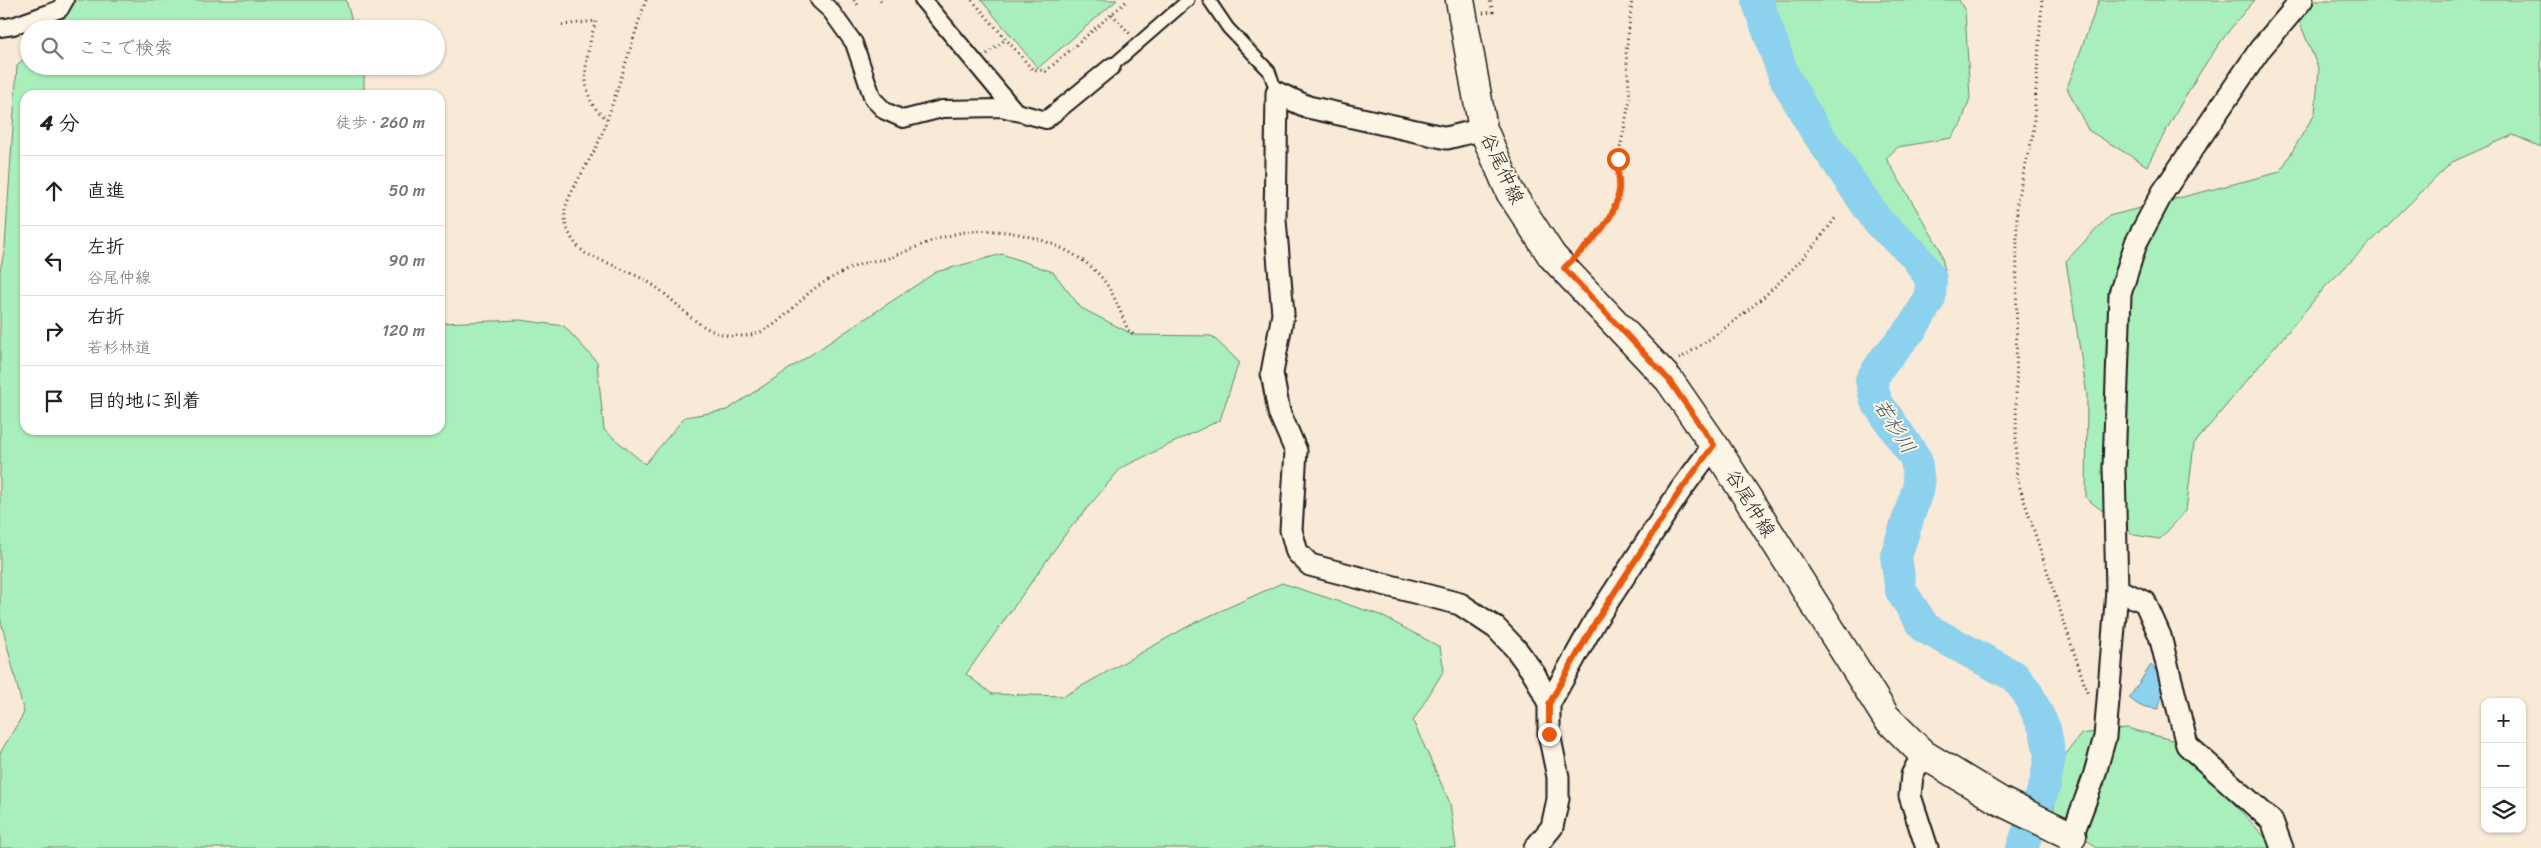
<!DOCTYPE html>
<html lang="ja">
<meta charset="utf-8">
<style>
:root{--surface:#fff;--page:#f6f6f6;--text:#222;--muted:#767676;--line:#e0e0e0}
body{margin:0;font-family:Sriracha,"Klee One",sans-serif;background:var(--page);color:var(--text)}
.controls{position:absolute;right:15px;bottom:15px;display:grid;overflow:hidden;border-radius:10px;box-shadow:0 1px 4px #0004}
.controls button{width:45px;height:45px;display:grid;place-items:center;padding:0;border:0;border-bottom:1px solid var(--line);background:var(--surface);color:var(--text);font:25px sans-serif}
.stop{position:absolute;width:15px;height:15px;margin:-11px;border:4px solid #ea580c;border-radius:50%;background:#fff}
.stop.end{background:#ea580c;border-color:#fff;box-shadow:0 1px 5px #0008}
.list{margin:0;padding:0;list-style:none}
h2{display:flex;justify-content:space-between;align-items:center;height:65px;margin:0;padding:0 20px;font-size:21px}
h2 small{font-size:16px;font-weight:400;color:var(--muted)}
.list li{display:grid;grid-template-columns:32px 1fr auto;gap:15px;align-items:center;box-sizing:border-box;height:70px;padding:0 20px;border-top:1px solid var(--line)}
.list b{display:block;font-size:19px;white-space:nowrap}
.list p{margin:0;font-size:16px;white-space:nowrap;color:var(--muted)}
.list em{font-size:16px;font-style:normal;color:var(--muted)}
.icon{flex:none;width:28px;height:28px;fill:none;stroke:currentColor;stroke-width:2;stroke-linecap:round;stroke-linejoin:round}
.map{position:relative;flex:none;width:2541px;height:848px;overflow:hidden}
.search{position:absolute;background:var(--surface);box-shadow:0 1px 4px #0004;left:20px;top:20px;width:425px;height:55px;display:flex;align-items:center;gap:12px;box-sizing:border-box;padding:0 18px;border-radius:28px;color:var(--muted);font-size:19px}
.panel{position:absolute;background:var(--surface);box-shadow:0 1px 4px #0004;left:20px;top:90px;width:425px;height:345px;border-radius:15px}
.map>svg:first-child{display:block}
</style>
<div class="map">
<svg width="2541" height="848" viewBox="0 0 2541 848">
<rect width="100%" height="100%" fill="#f9e9d7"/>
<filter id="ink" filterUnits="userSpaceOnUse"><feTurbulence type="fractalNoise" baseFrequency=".02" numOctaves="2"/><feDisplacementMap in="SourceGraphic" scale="10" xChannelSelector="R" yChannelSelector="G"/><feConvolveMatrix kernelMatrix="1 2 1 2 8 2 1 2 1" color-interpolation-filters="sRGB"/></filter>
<g filter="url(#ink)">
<g fill="#a9efbb" stroke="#62866c">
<polygon points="78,0 346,0 354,29 51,29"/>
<polygon points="981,0 1117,0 1038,68"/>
<polygon points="1759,0 1959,0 1965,11 1970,98 1961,124 1951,138 1898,147 1886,158 1940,249 1945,271 1884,245 1777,84"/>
<path d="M2099,0h156c-45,48 -77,108 -108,166l-59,-36 -21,-42z"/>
<polygon points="2310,0 2541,0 2541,147 2513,135 2452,162 2325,287 2194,444 2186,511 2160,539 2134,535 2086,498 2087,395 2066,261 2109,216 2280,172 2315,113 2319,70 2299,21"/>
<polygon points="29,53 29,66 364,66 364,95 25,95 25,430 440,430 440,323 520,320 564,326 597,362 604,430 645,464 685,417 727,410 936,272 1002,254 1053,272 1081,308 1134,335 1212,336 1239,362 1220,420 1121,468 1067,532 966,674 992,694 1064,696 1194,623 1282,583 1380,615 1440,647 1444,670 1413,721 1450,803 1456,848 0,848 0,753 24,713 0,617 0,271 5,247 17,66"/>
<polygon points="2127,728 2176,741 2275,848 2097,848 2053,813 2063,758 2081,734"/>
</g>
<path fill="#8cd1ed" stroke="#5f8999" d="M2151,665c13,12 13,28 7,44l-18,-3 -11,-8z"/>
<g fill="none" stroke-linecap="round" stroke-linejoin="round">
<polyline stroke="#8cd1ed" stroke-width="32" points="1757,0 1784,76 1815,130 1879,223 1913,253 1931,279 1930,298 1913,327 1884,360 1871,380 1876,401 1916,459 1919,485 1896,556 1901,591 1925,628 2014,676 2027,692 2045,729 2050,756 2045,785 2022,848"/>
<defs>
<g id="service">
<polyline points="1209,0 1228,28 1269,71 1277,93"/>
<polyline points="1112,66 1188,0"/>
</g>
<g id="pedestrian">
<polyline points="819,0 831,11 854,43 873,99 885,111 903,119 942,109 1002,108 1046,120 1112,66"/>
<polyline points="923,0 1016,112"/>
<polyline points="0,28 13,26 60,9 65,0"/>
</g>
<g id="minor">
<polyline points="1483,129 1447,138 1308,107 1277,93 1275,220 1283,314 1272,373 1279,412 1296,451 1291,530 1297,552 1310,565 1460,604 1496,628 1516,649 1535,675 1549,704"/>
<polyline points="2117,590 2145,602 2160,636 2187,745 2272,821 2282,848"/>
<polyline points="1923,754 1912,775 1910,796 1927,848"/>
<polyline points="1535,848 1552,827 1558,799 1558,777 1549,734 1549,704 1595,621 1680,491 1714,445"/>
<polyline points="2071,848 2072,836 2093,780 2105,737 2117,590 2114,467 2120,294 2136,243 2163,192 2261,48 2302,0"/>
</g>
<polyline id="secondary" points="1460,0 1483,129 1510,192 1552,256 1669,380 1714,445 1886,717 1923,754 2000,801 2072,836"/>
</defs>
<use href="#service" stroke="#1c1c1c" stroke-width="15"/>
<use href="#pedestrian" stroke="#1c1c1c" stroke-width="20"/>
<use href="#minor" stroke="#1c1c1c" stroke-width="25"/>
<use href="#secondary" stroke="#1c1c1c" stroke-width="31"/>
<g stroke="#1c1c1c" stroke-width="3" stroke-dasharray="1 4" stroke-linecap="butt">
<path d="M646,0c-16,47 -29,95 -47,141 -9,21 -27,45 -33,65 -5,17 6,37 19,47 21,10 45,18 65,30 33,21 49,55 92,53 36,-1 53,-37 81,-53 13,-8 29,-16 44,-21 7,-2 15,-1 22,-4 24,-9 50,-22 76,-26 44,-7 113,12 140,50 10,14 16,32 23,48l6,5"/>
<polyline points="854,0 858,5"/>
<polyline points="880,0 883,4"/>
<polyline points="972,0 1032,69 1046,71 1128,0"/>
<polyline points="2042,0 2033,134 2017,200 2016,463 2017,479 2088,695"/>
<polyline points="1483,13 1493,12 1490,0"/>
<polyline points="1112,14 1130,34"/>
<path d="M562,25l34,-4c-9,28 -22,79 11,97"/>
<polyline points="987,54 1006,39"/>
<polyline points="1578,254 1610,217 1619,190 1618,159 1630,98 1626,52 1632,0"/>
<path d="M1679,359c61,-37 116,-85 157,-142"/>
</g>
<use href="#service" stroke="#fcf5e5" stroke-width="11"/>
<use href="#pedestrian" stroke="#fcf5e5" stroke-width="16"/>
<use href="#minor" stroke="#fcf5e5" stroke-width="21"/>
<use href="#secondary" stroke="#fcf5e5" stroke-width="28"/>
</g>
</g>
<g fill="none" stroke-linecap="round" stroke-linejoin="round" filter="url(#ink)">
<path stroke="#ea580c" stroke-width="6" d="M1549,734v-30l47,-83 84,-130 34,-46 -45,-65 -105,-112c21,-21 52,-45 55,-78 1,-10 -2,-21 -1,-31"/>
</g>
<g text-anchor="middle" stroke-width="4" stroke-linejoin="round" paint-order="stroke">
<g font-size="19" fill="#1c1c1c" stroke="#fcf5e5">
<text transform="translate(1503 168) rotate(65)" y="7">谷尾仲線</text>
<text transform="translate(1751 503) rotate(58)" y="7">谷尾仲線</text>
</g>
<g font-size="20" font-style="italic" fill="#435b65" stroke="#fcf5e5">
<text transform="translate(1895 426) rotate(58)" y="7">若杉川</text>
</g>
</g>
</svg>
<div class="controls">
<button>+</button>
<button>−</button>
<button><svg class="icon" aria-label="layers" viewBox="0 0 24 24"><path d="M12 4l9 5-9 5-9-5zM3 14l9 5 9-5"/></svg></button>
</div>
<div class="stop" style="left:1618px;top:159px"></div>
<div class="stop end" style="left:1549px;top:734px"></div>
<div class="search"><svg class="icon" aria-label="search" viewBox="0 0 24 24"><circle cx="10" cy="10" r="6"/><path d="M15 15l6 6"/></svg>ここで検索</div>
<section class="panel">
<h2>4 分<small>徒歩 · 260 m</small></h2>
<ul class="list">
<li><svg class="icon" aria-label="ahead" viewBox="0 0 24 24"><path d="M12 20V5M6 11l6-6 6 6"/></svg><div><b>直進</b></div><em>50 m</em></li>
<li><svg class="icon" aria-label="left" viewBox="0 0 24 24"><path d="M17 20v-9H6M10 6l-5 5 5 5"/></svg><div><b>左折</b><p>谷尾仲線</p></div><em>90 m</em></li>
<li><svg class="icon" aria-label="right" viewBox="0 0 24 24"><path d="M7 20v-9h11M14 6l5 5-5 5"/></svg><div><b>右折</b><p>若杉林道</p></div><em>120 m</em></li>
<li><svg class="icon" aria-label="arrive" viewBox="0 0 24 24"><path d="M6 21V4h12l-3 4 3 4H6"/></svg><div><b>目的地に到着</b></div></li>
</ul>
</section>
</div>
